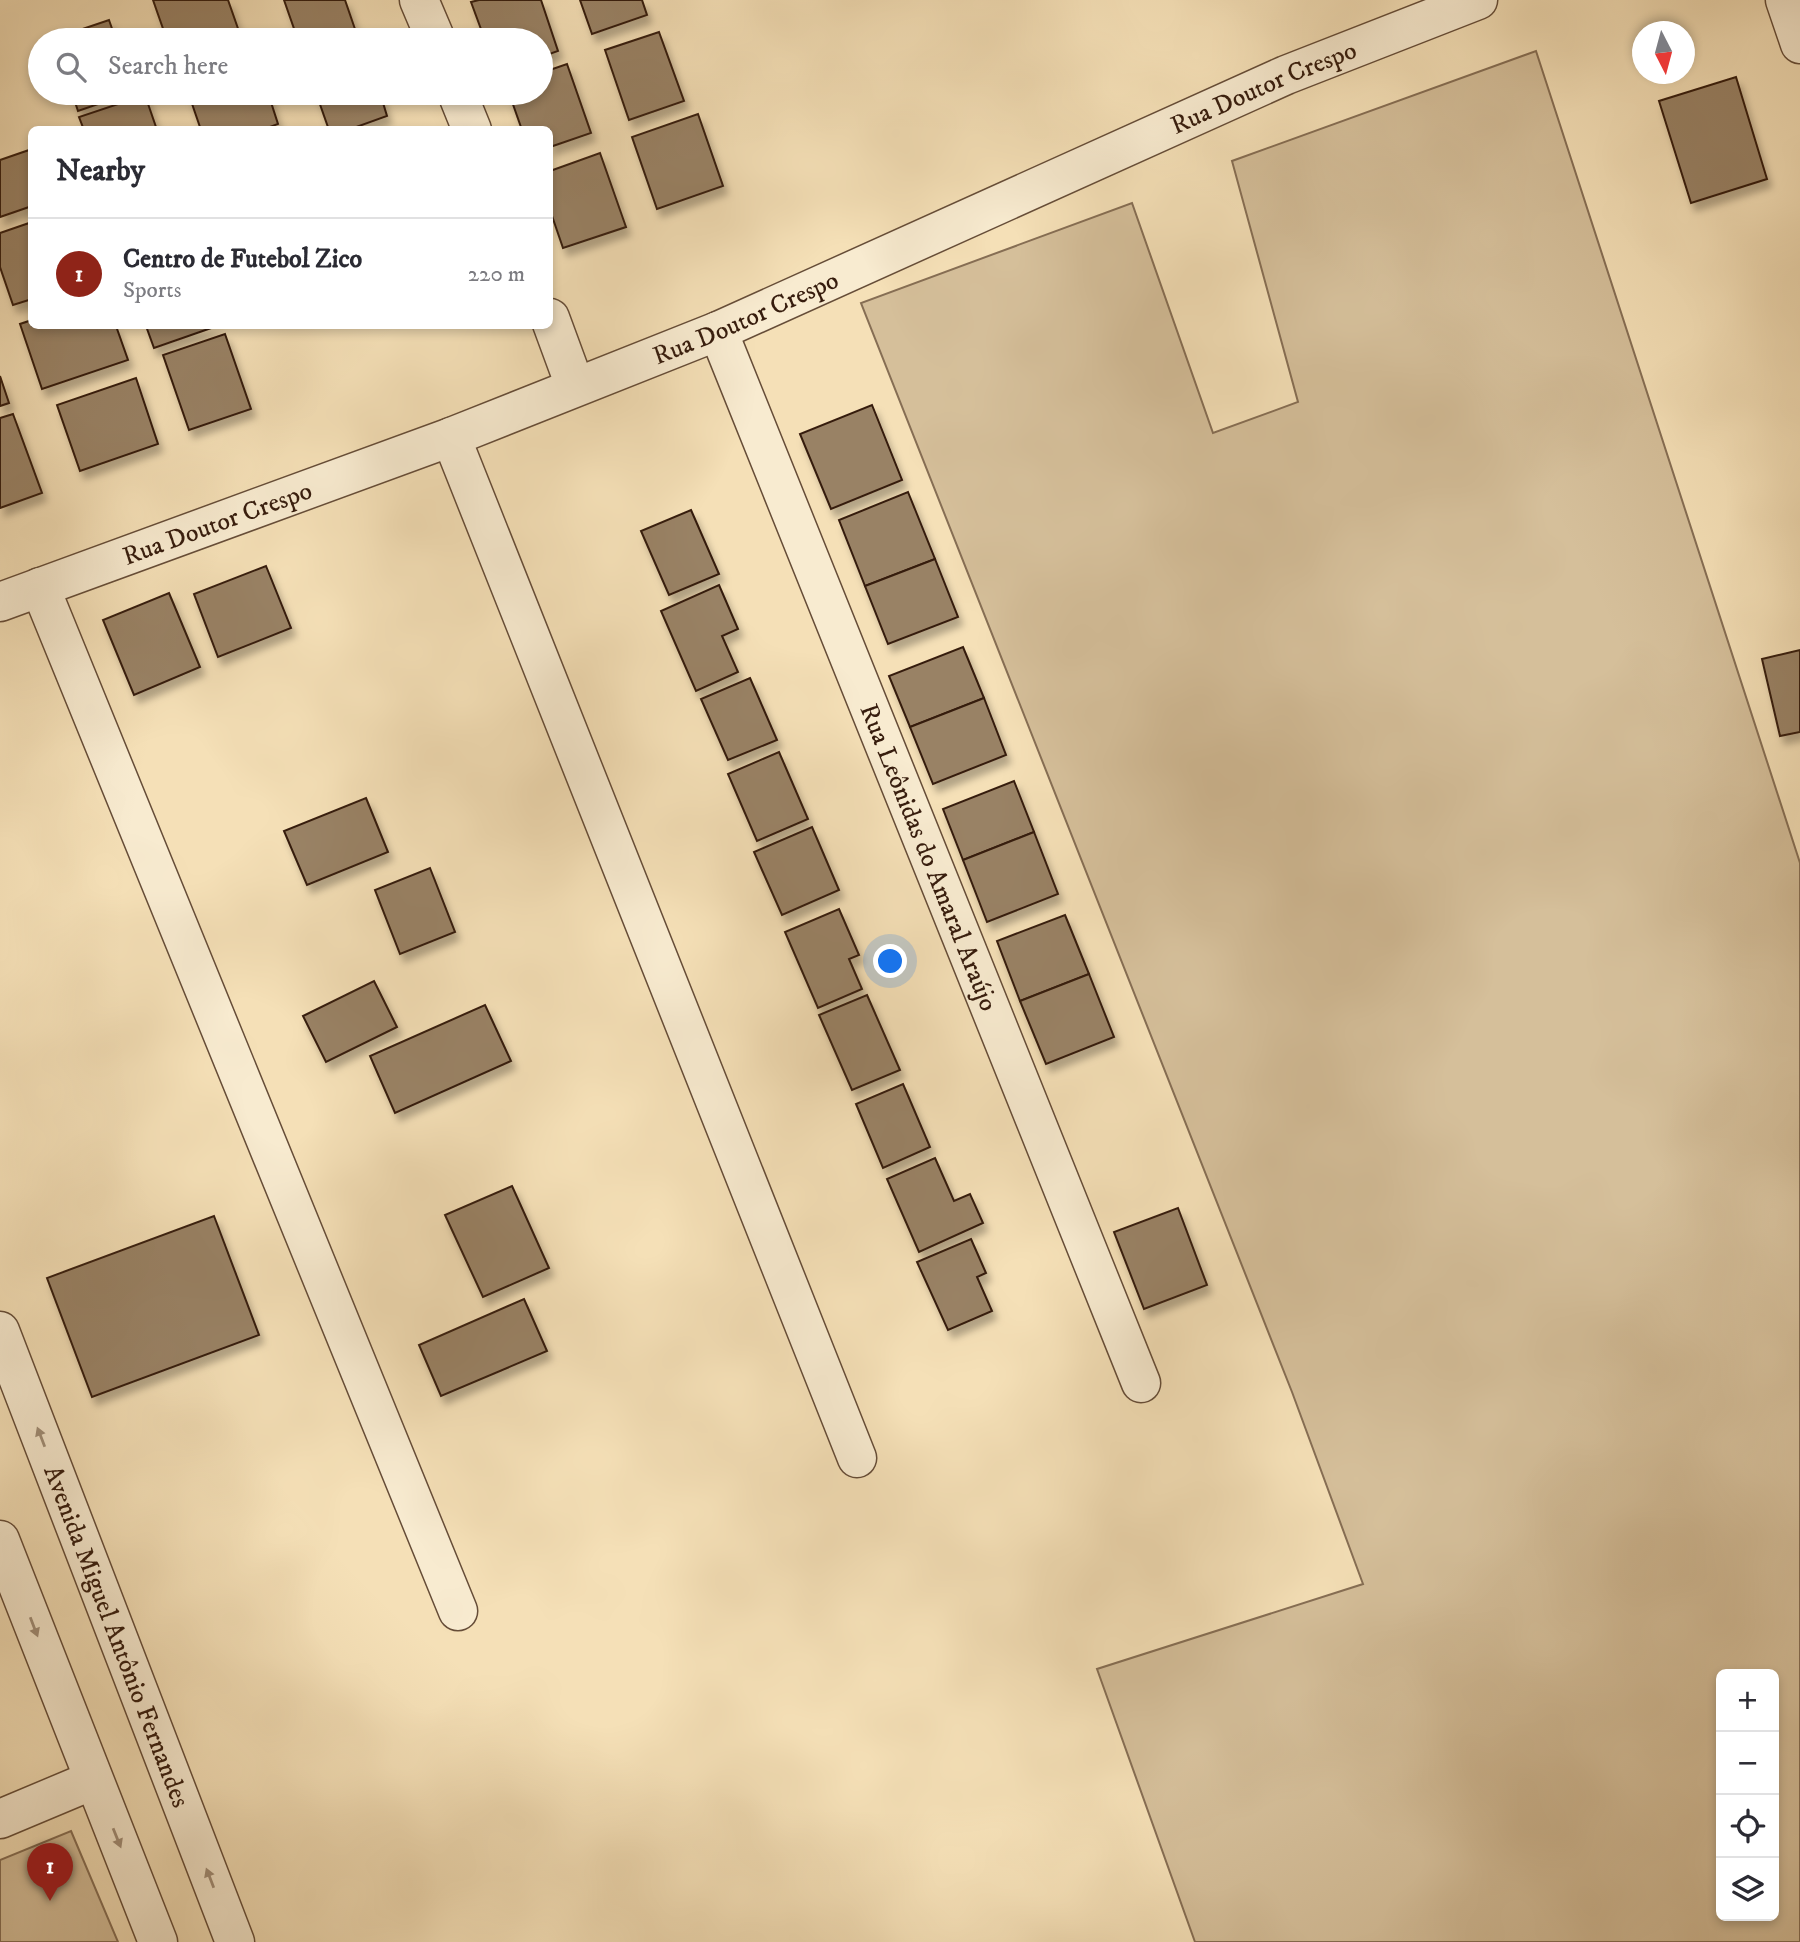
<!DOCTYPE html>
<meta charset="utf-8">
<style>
:root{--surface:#fff;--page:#f7f7f7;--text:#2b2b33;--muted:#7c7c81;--line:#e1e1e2;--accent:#8f2418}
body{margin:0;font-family:"IM FELL DW Pica",serif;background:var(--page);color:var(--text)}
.controls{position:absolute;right:21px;bottom:21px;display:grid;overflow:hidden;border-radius:10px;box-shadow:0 4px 10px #0003}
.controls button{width:63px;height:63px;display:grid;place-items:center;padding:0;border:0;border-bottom:2px solid var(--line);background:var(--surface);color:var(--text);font:35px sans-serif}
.compass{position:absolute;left:1632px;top:21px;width:63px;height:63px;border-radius:50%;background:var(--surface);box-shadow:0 4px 10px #0003;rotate:174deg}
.you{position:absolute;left:891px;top:962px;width:24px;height:24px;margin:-18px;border:5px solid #fff;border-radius:50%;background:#1a73e8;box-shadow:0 0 0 10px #1a73e833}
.badge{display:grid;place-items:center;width:46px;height:46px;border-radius:50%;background:var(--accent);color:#fff;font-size:23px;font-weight:700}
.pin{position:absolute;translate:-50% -58px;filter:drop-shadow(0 2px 4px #0008)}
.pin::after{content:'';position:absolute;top:37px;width:24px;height:21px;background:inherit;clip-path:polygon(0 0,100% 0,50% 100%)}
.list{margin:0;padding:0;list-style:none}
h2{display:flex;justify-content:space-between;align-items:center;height:91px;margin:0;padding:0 28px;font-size:30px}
h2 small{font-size:23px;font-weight:400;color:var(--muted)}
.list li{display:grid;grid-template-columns:46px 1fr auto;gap:21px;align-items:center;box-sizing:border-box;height:112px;padding:0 28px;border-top:2px solid var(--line)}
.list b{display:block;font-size:26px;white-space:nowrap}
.list p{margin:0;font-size:23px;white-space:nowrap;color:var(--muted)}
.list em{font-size:23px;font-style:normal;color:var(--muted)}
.icon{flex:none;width:38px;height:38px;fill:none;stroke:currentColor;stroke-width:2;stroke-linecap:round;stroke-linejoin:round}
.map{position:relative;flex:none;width:1800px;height:1942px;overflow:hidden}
.search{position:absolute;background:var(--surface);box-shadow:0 4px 10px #0003;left:28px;top:28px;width:525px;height:77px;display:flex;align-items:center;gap:18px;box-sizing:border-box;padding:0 24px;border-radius:38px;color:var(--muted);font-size:26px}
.panel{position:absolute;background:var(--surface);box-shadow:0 4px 10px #0003;left:28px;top:126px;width:525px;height:203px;border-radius:10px}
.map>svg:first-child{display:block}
</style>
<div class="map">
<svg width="1800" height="1942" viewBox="0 0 1800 1942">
<defs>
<filter id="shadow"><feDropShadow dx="4.5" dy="8" stdDeviation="3.5" flood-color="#0004"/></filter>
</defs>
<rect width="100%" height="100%" fill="#f5e0b7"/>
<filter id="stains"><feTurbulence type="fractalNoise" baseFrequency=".00286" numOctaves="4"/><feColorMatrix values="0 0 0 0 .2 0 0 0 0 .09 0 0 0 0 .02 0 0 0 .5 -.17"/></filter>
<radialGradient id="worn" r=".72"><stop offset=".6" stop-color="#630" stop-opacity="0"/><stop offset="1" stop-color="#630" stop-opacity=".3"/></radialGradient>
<g fill="#d5bf9a" stroke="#866e54" stroke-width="2" fill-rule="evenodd">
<path d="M1536,51l264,812v1079h-605l-98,-273 266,-85 -71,-192 -431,-1089 271,-100 81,230 85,-31 -66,-241zM1721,1674h53v242h-53z"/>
<polygon points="71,1831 118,1942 0,1942 0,1860"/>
</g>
<g fill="#998265" stroke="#361c0d" stroke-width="2" filter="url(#shadow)">
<polygon points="153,0 228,0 242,40 167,40"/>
<polygon points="284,0 345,0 356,32 331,40 298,40"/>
<polygon points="479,0 541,0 558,51 541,57 541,40 485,40 471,2"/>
<polygon points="580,0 642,0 647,15 592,34"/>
<polygon points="109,20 116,40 54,40 53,39"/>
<polygon points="659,32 684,101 629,120 605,50"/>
<polygon points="567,64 591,133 550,147 550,130 522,130 509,93 541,93 541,73"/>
<polygon points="1736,77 1767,179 1691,203 1659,101"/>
<polygon points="72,93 130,93 78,111"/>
<polygon points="196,93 268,93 278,124 262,130 201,130 189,95"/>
<polygon points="316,93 380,93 387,116 348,130 329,130"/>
<polygon points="145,95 157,130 84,130 79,117"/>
<polygon points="698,114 723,186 657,209 632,137"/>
<polygon points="32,149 32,206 0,217 0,160"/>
<polygon points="600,153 626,227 563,248 550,210 550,171"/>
<polygon points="32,222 32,299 13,305 0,267 0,233"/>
<polygon points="32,320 32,326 116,326 128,360 42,389 20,324"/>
<polygon points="146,326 217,326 154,348"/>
<polygon points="225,334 251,409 189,430 163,355"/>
<polygon points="0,376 9,403 0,406"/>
<polygon points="136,378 158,444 80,471 57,405"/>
<polygon points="872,405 902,480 831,509 800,434"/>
<polygon points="13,414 42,493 0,508 0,418"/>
<polygon points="908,492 935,559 865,586 839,520"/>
<polygon points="691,510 719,574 669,595 641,531"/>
<polygon points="935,559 958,617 888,644 865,586"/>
<polygon points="266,566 291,628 218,657 194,594"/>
<polygon points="719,585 738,629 722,636 738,672 696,691 661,611"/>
<polygon points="169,593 200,667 134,695 103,620"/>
<polygon points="963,647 984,698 910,727 889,676"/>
<polygon points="1800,650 1800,732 1780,736 1762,659"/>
<polygon points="750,678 777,740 728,760 701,699"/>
<polygon points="984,698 1006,755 933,784 910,727"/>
<polygon points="779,752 808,819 757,841 728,774"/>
<polygon points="1014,781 1034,832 963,860 943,809"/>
<polygon points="366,798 388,852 307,885 284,831"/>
<polygon points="812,827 839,890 782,915 754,852"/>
<polygon points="1034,832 1058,894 987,922 963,860"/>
<polygon points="430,868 455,932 400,954 375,890"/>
<polygon points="839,909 859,955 849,959 862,989 818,1008 785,932"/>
<polygon points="1065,915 1089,974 1020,1001 997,941"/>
<polygon points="1089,974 1114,1037 1046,1064 1020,1001"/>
<polygon points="374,981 397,1027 326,1062 303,1016"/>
<polygon points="867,995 900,1070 852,1090 819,1015"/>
<polygon points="485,1005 511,1061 395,1113 370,1056"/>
<polygon points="903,1084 930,1147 883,1168 856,1104"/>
<polygon points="935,1158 954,1201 970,1194 983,1223 919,1252 887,1179"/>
<polygon points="512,1186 549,1268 483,1297 445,1215"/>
<polygon points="1178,1208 1207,1285 1144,1309 1114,1232"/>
<polygon points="214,1216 259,1335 92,1397 47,1278"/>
<polygon points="971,1239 986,1273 977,1277 992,1311 948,1330 917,1262"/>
<polygon points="524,1299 547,1351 441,1396 419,1345"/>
</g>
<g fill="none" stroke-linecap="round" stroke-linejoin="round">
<defs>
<g id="minor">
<polyline points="419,0 436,40"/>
<polyline points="1785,0 1800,44"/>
<polyline points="457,93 472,130"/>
<polyline points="550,318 575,386"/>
<path id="s1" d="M718,331l423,1052"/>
<polyline points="451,437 857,1458"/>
<polyline points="40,587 458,1611"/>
<path id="s2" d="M0,602l451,-165 267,-106 568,-256 192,-75"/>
<path id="s3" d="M0,1331l235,611"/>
<polyline points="0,1540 158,1942"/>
<polyline points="0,1819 93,1780"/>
</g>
</defs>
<use href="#minor" stroke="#664d38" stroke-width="41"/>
<use href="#minor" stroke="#f8ebd0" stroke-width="38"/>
</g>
<defs><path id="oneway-solid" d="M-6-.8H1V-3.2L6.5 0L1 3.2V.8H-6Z" transform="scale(1.75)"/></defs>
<g fill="#a18e78">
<use href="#oneway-solid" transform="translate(41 1437) rotate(-111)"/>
<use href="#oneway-solid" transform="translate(34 1627) rotate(69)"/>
<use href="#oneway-solid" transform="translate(117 1838) rotate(68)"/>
<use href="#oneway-solid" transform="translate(210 1878) rotate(-111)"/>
</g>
<g text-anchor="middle" stroke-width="7" stroke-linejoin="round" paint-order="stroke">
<g font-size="26" fill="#361c0d" stroke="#f8ebd0">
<text dy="9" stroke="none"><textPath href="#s2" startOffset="1365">Rua Doutor Crespo</textPath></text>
<text dy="9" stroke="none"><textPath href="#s2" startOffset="798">Rua Doutor Crespo</textPath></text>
<text dy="9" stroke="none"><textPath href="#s2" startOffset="231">Rua Doutor Crespo</textPath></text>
<text dy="9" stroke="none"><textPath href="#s1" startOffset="567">Rua Leônidas do Amaral Araújo</textPath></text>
<text dy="9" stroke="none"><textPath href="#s3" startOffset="327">Avenida Miguel Antônio Fernandes</textPath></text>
</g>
</g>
<rect width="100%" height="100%" filter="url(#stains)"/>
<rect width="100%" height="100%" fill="url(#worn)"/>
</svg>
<div class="controls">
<button>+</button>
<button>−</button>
<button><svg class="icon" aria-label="locate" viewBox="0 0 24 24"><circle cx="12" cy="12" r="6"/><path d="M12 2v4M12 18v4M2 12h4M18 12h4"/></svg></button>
<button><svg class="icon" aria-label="layers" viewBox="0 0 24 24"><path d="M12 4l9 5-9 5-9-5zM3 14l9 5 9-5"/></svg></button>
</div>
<svg class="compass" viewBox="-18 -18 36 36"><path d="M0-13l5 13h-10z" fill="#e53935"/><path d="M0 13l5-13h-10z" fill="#7c7c81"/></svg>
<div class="you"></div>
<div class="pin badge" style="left:50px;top:1901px">1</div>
<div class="search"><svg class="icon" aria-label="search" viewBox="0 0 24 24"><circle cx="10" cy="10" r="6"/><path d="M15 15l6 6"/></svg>Search here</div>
<section class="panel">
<h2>Nearby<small></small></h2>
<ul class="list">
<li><span class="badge">1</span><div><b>Centro de Futebol Zico</b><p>Sports</p></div><em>220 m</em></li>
</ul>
</section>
</div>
